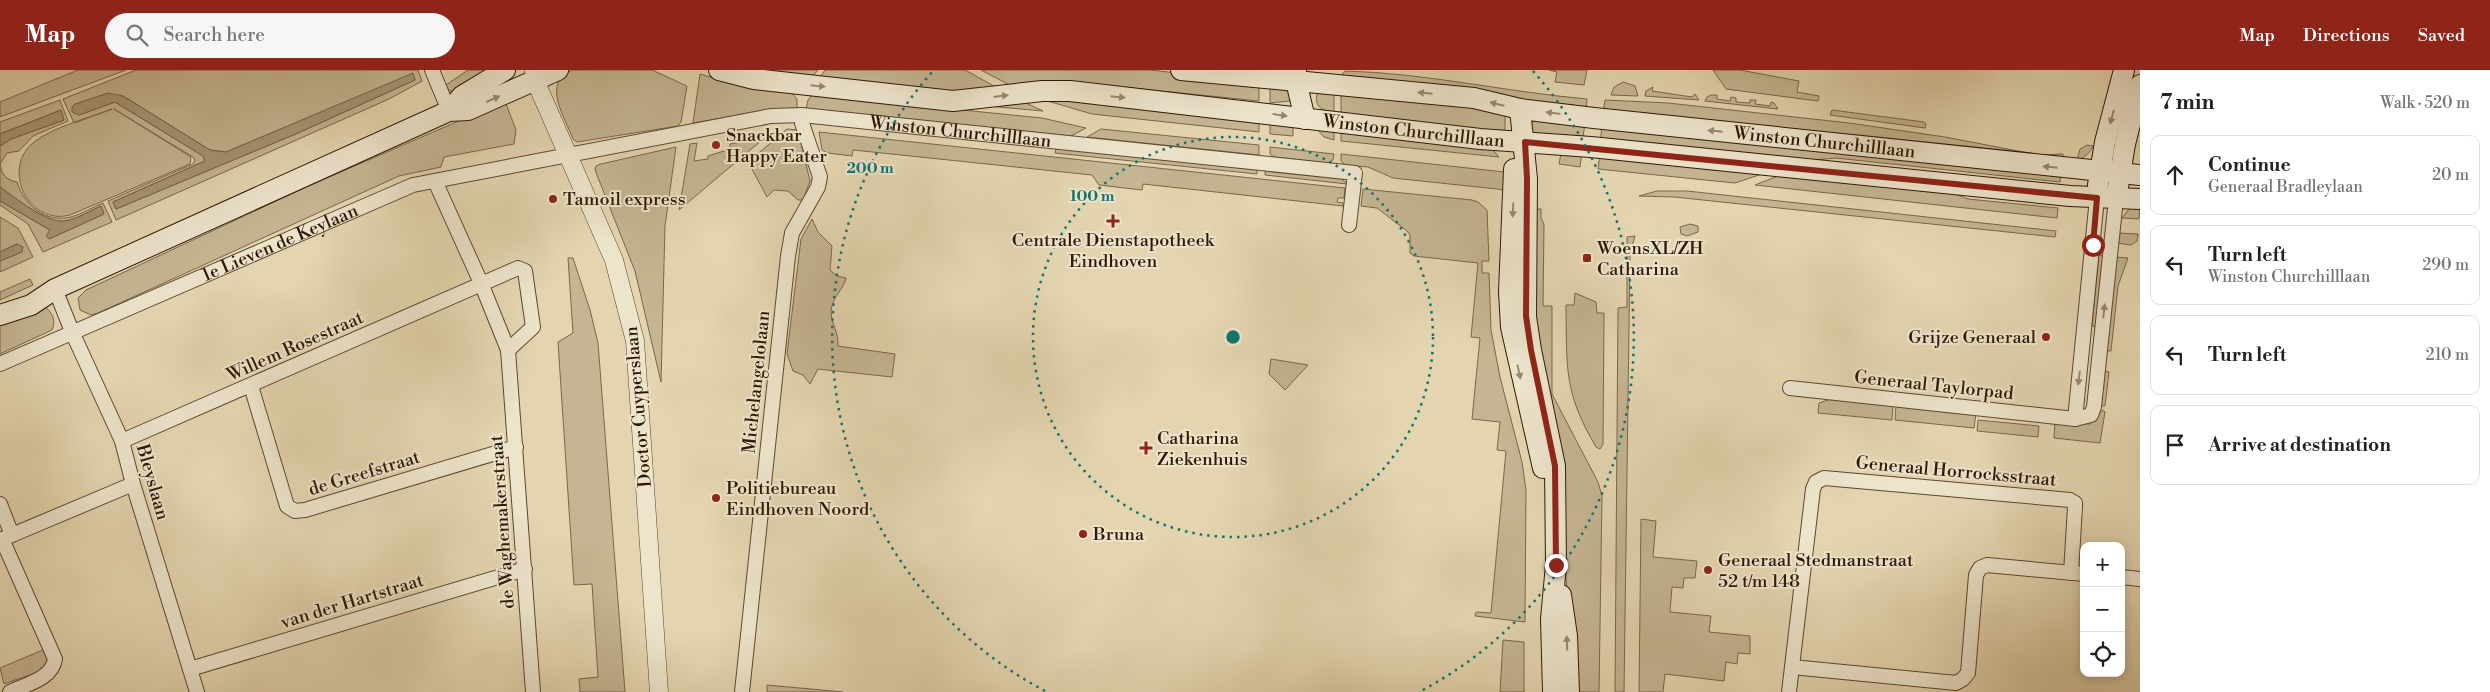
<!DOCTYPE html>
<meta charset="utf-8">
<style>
:root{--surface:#fff;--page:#f6f6f6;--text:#222;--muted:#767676;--line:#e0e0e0;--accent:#8f2418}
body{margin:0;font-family:"Libre Bodoni",serif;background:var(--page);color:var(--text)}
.controls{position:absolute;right:15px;bottom:15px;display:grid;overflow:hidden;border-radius:10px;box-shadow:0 2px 8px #0003}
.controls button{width:45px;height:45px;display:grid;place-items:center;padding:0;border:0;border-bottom:1px solid var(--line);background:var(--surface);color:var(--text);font:25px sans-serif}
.stop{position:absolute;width:15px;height:15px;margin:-11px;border:4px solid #8f2418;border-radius:50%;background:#fff}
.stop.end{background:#8f2418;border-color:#fff;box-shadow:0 1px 5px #0008}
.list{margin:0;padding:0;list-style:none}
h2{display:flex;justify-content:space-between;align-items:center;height:65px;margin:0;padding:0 20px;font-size:21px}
h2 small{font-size:16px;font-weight:400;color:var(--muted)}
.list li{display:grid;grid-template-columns:32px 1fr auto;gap:15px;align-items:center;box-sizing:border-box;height:80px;margin:0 10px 10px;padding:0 10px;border:1px solid var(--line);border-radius:10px}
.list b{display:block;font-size:19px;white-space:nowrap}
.list p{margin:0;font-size:16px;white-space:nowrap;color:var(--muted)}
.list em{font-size:16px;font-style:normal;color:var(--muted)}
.icon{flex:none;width:28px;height:28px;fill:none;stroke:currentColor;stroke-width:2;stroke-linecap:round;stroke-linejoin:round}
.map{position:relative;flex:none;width:2140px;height:622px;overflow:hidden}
header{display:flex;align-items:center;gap:30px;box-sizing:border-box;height:70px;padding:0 25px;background:var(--accent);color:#fff}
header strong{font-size:24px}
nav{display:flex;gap:28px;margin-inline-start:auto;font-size:18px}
.search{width:350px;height:45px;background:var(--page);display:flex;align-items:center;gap:12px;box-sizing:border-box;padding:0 18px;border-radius:28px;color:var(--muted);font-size:19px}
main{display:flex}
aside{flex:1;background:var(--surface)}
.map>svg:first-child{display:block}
</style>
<header>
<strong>Map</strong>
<div class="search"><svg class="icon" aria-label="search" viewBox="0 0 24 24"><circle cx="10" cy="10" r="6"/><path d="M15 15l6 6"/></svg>Search here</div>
<nav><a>Map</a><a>Directions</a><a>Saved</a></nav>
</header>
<main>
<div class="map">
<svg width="2140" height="622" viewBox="0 0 2140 622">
<rect width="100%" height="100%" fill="#e4d5b0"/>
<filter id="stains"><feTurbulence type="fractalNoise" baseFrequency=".004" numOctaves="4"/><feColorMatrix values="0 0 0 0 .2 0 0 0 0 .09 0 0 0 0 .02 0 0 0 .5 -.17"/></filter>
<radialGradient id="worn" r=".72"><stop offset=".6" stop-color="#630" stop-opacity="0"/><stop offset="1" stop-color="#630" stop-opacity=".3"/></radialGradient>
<g fill="#c5b592" stroke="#7a664a" fill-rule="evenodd">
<polygon points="78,0 126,0 0,47 0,32"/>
<path d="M136,0h282l4,11 -33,18 -273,121 -8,-19 85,-37 2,-4 -2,-3 -79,-48 77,48 -1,7 -120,51c-5,1 -10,2 -15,1 -35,-5 -49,-52 -21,-74 19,-15 55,-24 78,-33l-38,14 -11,-24zM413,4l2,6 -117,53 -182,76 -3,-7 92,-41 -2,-5 -88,-54 -36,13 44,-19 87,54 16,2z"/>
<polygon points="468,0 493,0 453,22 447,19 446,15"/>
<path d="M572,0h80l35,16 -6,36 -3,4 -101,16 -4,-3c-8,-22 -32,-56 -1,-69z"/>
<polygon points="737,0 818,0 810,9"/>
<polygon points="825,0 965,0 1001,20 982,24 818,10"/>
<polygon points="981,0 1150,0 1259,12 1259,31 1093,14 1017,19"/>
<polygon points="1549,0 1587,0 1584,15 1555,12 1557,2"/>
<polygon points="1713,0 1740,0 1799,11 1797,22 1819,26 1818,31 1726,19"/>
<path d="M1345,1c81,2 161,21 242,28l-1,12 -245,-35z"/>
<polygon points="700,4 741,16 792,23 797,29 797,38 767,40 693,53"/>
<polygon points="1623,12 1635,16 1638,26 1611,25 1614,17"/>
<polygon points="1270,13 1289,15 1290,31 1270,33"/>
<polygon points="1653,17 1652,21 1692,27 1695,24 1699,30 1645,26 1646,21"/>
<path d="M1319,18l15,2v23c-16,-3 -21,-9 -15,-25z"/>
<polygon points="1341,20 1483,35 1505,44 1505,65 1341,45"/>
<polygon points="1057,24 1086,33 1259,51 1259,62 1092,44 1034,27"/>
<polygon points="812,25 1042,48 1086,58 1071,66 806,39 808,30"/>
<polygon points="1711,25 1717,25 1717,29 1730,31 1731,27 1736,28 1736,32 1750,33 1750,30 1756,30 1755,34 1770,36 1771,32 1774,33 1778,39 1705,31 1707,27"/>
<polygon points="1015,28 1043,41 976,35"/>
<path d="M60,30l8,21 -35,15 -14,15 -12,2 -7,11c2,11 6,16 17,18 7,23 28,41 54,35 11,-3 22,-10 32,-14l9,19 -69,30 -15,-28 -28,-19v-4l50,29 -1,9 55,-25 -3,-8c-11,5 -24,13 -36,15 -18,3 -51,-24 -65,-34v-41l11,-7 53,-19 -3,-10 -61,24v-12z"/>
<polygon points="1605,30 1668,33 1849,53 1945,67 2039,85 2063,84 2063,92 1603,42"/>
<polygon points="505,31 516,60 514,74 444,87 441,97 399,106 98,243 91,245 80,240 78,228 86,220 306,117"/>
<polygon points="1832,40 1924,52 1926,54 1925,58 1830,45"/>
<polygon points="1541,49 1585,54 1582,73 1529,67 1530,53"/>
<polygon points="1270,53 1293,55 1293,66 1270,64"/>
<polygon points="1602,55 2061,104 2060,112 1836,88 1814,90 1600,75"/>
<polygon points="787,59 798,60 810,111 803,130 798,130 788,121 774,120 767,127 748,92"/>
<polygon points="1101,59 1259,75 1259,85 1087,67"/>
<polygon points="1317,59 1334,59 1334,70 1324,67"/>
<polygon points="1341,60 1492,79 1499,87 1341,71"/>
<polygon points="819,62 1345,118 1344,128 1338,128 1337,132 1343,133 1343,136 1143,114 1142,120 1099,115 1092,105 853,80 852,86 827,83 822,80"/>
<polygon points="764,68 762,70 679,140 690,74 697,73 694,91 708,89 708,86 730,79 730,74"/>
<path d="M2087,75l6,1c-2,6 -10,13 -16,14l3,-11z"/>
<polygon points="676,77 665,156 661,312 635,201 595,100 596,96 601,94"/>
<polygon points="1270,77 1334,84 1333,90 1328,93 1274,87 1270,84"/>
<polygon points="1075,78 1257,98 1257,104 1055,83 1056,79"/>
<polygon points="1582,82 1580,97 1559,94 1561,83"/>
<polygon points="1600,83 1771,101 1735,113 1598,99"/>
<polygon points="1341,84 1504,102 1506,120 1393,108 1368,97 1345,95 1341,91"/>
<polygon points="1265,99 1340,107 1347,114 1265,105"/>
<polygon points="1788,102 1942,119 1968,129 2058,138 2057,148 1755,115"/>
<polygon points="1363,119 1472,130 1478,132 1487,140 1489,191 1482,191 1482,203 1489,203 1491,260 1500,307 1522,392 1526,420 1525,552 1475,546 1476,542 1491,543 1506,381 1497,380 1500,352 1472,349 1480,268 1471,267 1478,193 1414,186 1410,183 1410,165 1407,161 1377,138 1361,136"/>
<polygon points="1657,121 1687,121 2056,161 2055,167 1674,127 1639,126"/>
<polygon points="2140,135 2139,149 2122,148 2129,139"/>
<polygon points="1534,139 1541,139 1541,148 1544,154 1543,236 1552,236 1552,324 1598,412 1602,426 1599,622 1574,622 1570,547 1566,509 1563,392 1536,273"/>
<polygon points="0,147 18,158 33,187 0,202 0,191 22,182 17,174 0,182"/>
<path d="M812,149l6,13 14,14 -2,24 7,6 9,2c-2,11 -14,19 -15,33 0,13 8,21 7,35l57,8 -3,23 -74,-8 -8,15 -7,-9 -10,-4 -6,-17 14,-115z"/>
<polygon points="1690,154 1698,156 1698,162 1687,166 1681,164 1680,157"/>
<polygon points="2118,163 2138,164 2137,171 2131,175 2117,173"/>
<polygon points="1635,166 1630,184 1624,622 1615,622 1618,238 1627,237 1627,167"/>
<polygon points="2099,185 2103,186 2096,257 2092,256"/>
<polygon points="2116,187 2128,188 2118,216 2111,281 2106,281"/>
<polygon points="568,188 573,188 590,240 598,273 625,622 580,622 579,609 598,607 592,514 574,515 558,272 573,263"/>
<polygon points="30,209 33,215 0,230 0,222"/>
<path d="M1575,223l21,9 1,11h7l-1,131 -3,5 -4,-2c-33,-56 -29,-80 -30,-142h8z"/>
<path d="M45,237c8,6 11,14 7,23l-52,24v-32z"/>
<polygon points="1271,289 1308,295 1285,320 1269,304"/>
<polygon points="2104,301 2109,302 2105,336 2100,336"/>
<polygon points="1831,329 1893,335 1892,350 1818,343 1819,333"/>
<polygon points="1896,335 1976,343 1974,358 1895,350"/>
<polygon points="2103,340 2105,342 2100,373 2054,368 2055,352 2090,354"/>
<polygon points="1978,350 2039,356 2038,367 1977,361"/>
<polygon points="1641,449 1656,451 1653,487 1697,491 1695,508 1684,508 1683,518 1672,517 1670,542 1711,546 1709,562 1750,566 1750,584 1738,583 1737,594 1726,592 1724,611 1665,604 1663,622 1639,622"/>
<polygon points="1503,570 1524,572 1524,622 1500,622"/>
<path d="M45,579l4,8 -2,10c-13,8 -28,11 -43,17l-4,-16z"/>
<polygon points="767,615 843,622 767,622"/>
</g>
<g fill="#a69575" stroke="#766347">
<polygon points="413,3 415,10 298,63 116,139 113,132 205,91 203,86 115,32 79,45 72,42 72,37 75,34 108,23 123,26 210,80 226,82"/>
<polygon points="61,40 64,50 11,69 0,76 0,64"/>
<path d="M0,117c14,10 47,37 65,34 12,-2 25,-10 36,-15l3,8 -55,25 -3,-3 4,-6 -50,-29z"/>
<polygon points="17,174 23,177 22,182 0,191 0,182"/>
</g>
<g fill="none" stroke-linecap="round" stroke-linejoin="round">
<defs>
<g id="minor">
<polyline points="432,0 449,41"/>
<polyline points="435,111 481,213 508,280 533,622"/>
<polyline points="55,219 73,264 122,371 133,414 197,622"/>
<path id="s1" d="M0,294l413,-179 358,-69 31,-1 553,58 -6,52"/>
<polyline points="251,316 287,436 295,441 305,440 516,377"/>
<polyline points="1790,318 2075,349 2091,345 2094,337 2116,129"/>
<polyline points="2075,349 2097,128"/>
<polyline points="122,371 518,198 525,201 533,257 508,280"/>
<polyline points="0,434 12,465"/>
<path d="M2,469l53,120c-3,20 -28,25 -45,33"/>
<polyline points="0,470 133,414"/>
<polyline points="2121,507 2140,509"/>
<polyline points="1792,597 1956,613 1963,609 1968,603 1976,505 1980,498 1987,495 2084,504"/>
<polyline points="190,599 525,499"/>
<polyline points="742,622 788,186 792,163 818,117 820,107 802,53 802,45"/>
<polyline points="1789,622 1813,419 1816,412 1824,408 2070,430 2075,433 2075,437 2071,503"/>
</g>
<polyline id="tertiary" points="534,0 535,10 614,190 635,271 659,622"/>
<g id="secondary">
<path id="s2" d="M719,0l35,9 199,22 89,-10h28l410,48 111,8 479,49 70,3"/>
<path id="s3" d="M1181,0l293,28 46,11 74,9 546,57"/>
<polyline points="1296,0 1296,11 1305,49"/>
<polyline points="1520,39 1527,109 1526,247 1531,280 1555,396 1556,495 1551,549 1553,622"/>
<polyline points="449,41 462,26 505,0"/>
<polyline points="1514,99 1509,222 1511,257 1543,398"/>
<polyline points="2098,115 2105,72 2124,0"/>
<polyline points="2118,117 2125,74 2140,15"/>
<polyline points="0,245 31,235 55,219 449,41 468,40 558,0"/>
<polyline points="1561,525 1567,566 1569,622"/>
</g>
</defs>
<use href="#minor" stroke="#5c472e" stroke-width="16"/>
<use href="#tertiary" stroke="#5c472e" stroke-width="19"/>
<use href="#secondary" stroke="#2f1802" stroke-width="22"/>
<use href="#minor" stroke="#ede4cc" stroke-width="14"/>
<use href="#tertiary" stroke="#ede4cc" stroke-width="18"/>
<use href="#secondary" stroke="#ede4cc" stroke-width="20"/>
</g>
<defs><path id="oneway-solid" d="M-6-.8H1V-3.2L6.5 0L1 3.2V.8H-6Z" transform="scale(1.25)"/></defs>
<g fill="#988871">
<use href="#oneway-solid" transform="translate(818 16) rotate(6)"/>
<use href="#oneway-solid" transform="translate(1425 23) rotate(-174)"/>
<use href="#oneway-solid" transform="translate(1001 26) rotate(-7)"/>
<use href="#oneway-solid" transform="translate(1118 27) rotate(6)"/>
<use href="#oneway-solid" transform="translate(493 29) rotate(-24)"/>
<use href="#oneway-solid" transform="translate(1497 34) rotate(-166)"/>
<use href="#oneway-solid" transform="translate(1553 43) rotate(-173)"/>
<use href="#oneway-solid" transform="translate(1280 45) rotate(8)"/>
<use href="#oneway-solid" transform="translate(2112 47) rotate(105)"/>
<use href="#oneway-solid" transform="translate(1715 61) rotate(-174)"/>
<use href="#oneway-solid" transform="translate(2050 97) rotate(-174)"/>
<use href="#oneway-solid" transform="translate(1513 140) rotate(93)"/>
<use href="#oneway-solid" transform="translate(2104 241) rotate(-84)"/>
<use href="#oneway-solid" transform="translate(1519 302) rotate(78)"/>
<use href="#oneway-solid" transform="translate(2079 308) rotate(97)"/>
<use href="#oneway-solid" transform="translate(1567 573) rotate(-92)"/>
</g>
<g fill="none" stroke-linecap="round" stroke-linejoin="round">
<polyline stroke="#8f2418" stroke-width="6" points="1556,495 1555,396 1531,280 1526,246 1527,109 1525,72 2097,128 2093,175"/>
</g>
<g fill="none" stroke="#0f766e" stroke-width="2.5" stroke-dasharray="2.5 5">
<circle cx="1233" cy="267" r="200"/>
<path d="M1045 621A401 401 0 0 1 933 1M1533 1A401 401 0 0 1 1421 621"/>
</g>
<g fill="#8f2418" stroke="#ede4cc" stroke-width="2">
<circle cx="716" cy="75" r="5"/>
<circle cx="553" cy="129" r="5"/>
<path d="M1110.5 143.5h5v5h5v5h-5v5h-5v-5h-5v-5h5z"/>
<rect x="1582" y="183" width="10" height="10" rx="2.5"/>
<circle cx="2046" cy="267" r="5"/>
<path d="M1143.5 370.5h5v5h5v5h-5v5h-5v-5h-5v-5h5z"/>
<circle cx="716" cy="428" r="5"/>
<circle cx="1083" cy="464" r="5"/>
<circle cx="1708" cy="500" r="5"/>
</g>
<g text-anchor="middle" stroke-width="4" stroke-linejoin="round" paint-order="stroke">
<g font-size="18" fill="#2f1802" stroke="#ede4cc">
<text dy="6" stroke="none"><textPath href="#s1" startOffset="1005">Winston Churchilllaan</textPath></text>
<text dy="6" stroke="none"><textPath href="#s2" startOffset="700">Winston Churchilllaan</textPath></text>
<text dy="6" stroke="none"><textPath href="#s3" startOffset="648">Winston Churchilllaan</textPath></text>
<text dy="6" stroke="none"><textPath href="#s1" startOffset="305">1e Lieven de Keylaan</textPath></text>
<text transform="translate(295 276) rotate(-24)" y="6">Willem Rosestraat</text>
<text transform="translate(756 312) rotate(-84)" y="6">Michelangelolaan</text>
<text transform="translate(1934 315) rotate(6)" y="6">Generaal Taylorpad</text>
<text transform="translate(638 337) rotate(-95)" y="6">Doctor Cuyperslaan</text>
<text transform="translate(1956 401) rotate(5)" y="6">Generaal Horrocksstraat</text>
<text transform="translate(364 403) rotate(-17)" y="6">de Greefstraat</text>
<text transform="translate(153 412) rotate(74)" y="6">Bleyslaan</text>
<text transform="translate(502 452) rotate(-94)" y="6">de Waghemakerstraat</text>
<text transform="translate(352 531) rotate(-17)" y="6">van der Hartstraat</text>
</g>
<g font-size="18" fill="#2f1802" stroke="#ede4cc" text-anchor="start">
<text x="726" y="71">Snackbar<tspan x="726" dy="21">Happy Eater</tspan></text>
<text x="563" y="135">Tamoil express</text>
<text x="1113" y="176" text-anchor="middle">Centrale Dienstapotheek<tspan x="1113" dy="21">Eindhoven</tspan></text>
<text x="1597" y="184">WoensXL/ZH<tspan x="1597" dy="21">Catharina</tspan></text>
<text x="2036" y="273" text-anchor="end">Grijze Generaal</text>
<text x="1157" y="374">Catharina<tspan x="1157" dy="21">Ziekenhuis</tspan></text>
<text x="726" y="424">Politiebureau<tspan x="726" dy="21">Eindhoven Noord</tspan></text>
<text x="1093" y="470">Bruna</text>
<text x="1718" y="496">Generaal Stedmanstraat<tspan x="1718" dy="21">52 t/m 148</tspan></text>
</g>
</g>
<circle cx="1233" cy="267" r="8" fill="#0f766e" stroke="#ede4cc" stroke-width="2.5"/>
<g font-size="15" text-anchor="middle" font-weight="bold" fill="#0f766e" stroke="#ede4cc" stroke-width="4" stroke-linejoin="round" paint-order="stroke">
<text x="870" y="103">200 m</text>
<text x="1092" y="131">100 m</text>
</g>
<rect width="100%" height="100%" filter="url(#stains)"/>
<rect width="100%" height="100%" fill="url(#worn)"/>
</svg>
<div class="controls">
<button>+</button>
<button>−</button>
<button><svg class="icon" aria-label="locate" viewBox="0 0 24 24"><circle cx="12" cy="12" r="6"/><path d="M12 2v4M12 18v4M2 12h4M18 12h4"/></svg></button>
</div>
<div class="stop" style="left:2093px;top:175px"></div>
<div class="stop end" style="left:1556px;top:495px"></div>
</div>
<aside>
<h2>7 min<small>Walk · 520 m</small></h2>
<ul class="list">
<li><svg class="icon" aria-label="ahead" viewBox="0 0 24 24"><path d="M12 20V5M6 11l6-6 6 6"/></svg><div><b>Continue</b><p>Generaal Bradleylaan</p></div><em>20 m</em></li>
<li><svg class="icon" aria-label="left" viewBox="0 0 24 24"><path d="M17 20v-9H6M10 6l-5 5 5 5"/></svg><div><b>Turn left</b><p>Winston Churchilllaan</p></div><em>290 m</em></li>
<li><svg class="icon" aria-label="left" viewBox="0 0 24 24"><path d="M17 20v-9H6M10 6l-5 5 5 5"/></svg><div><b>Turn left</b></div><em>210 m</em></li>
<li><svg class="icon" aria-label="arrive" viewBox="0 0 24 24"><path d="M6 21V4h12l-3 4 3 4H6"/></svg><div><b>Arrive at destination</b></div></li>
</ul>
</aside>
</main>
